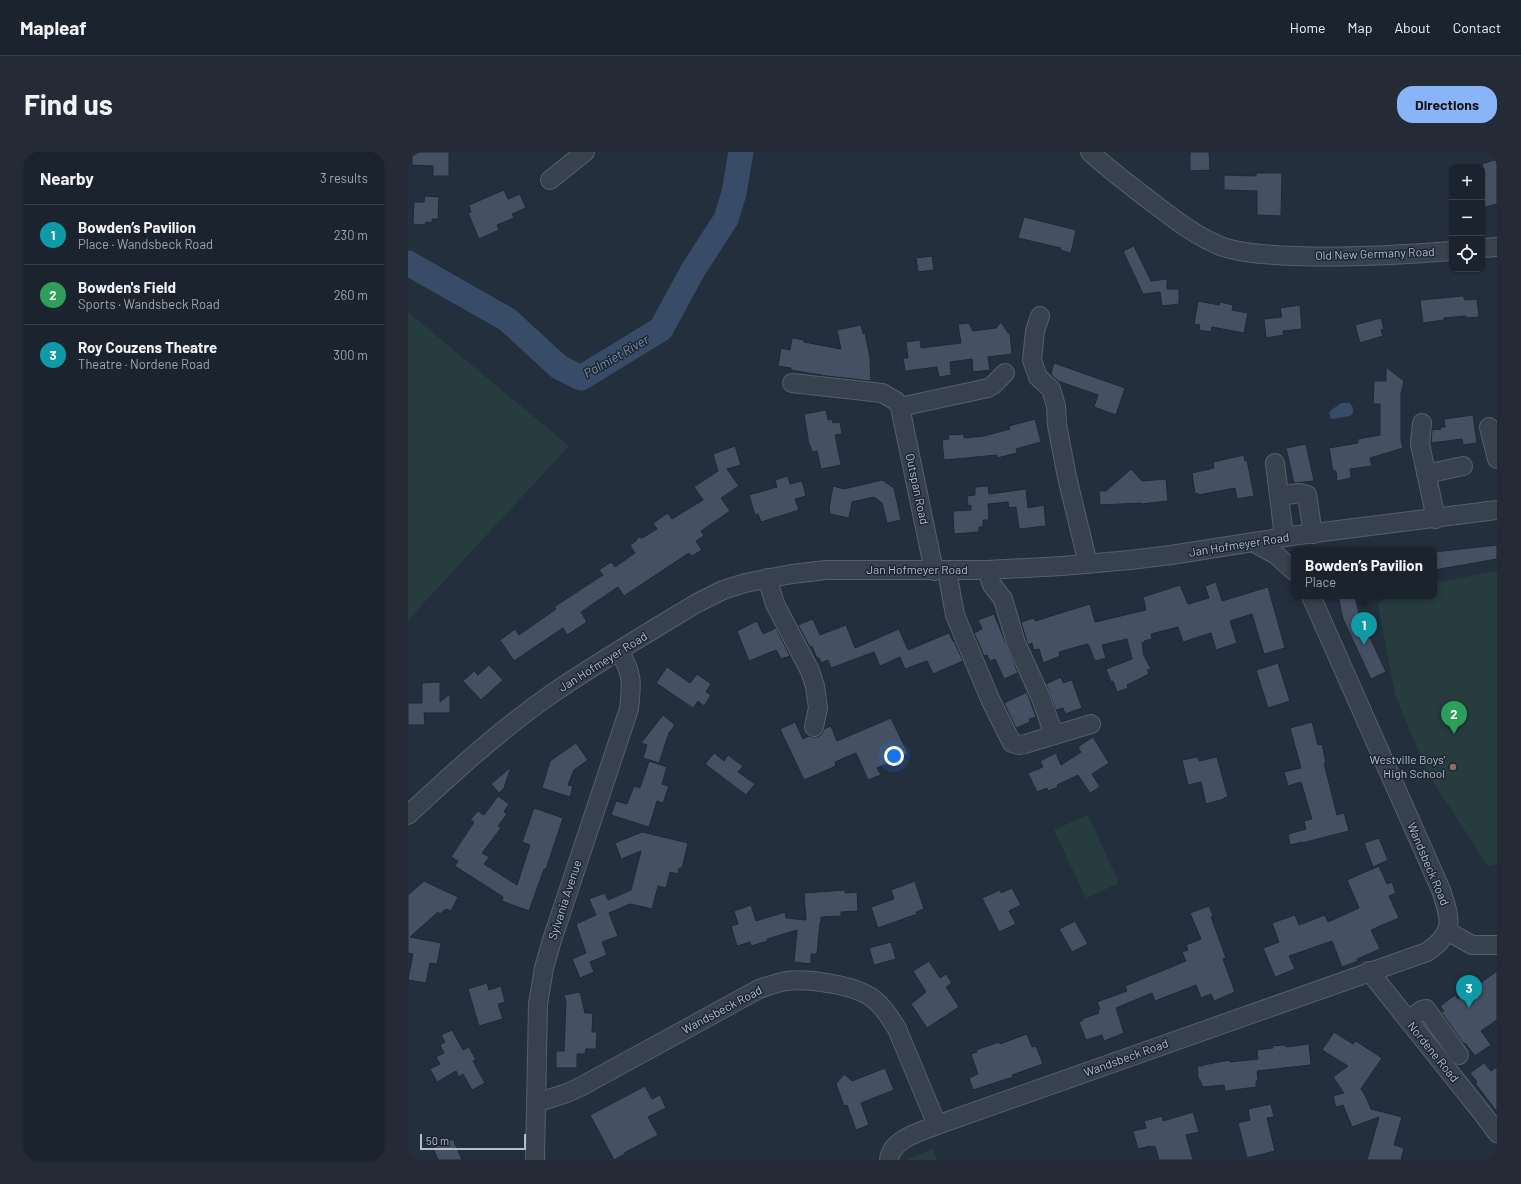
<!DOCTYPE html>
<meta charset="utf-8">
<style>
:root{--surface:#1b232e;--page:#242b36;--text:#f1f3f6;--muted:#a0a4aa;--line:#39404a;--accent:#8ab4f8}
body{margin:0;font-family:Barlow,sans-serif;background:var(--page);color:var(--text)}
.controls{position:absolute;right:12px;top:12px;display:grid;overflow:hidden;border-radius:8px;box-shadow:0 1px 3px #0004}
.controls button{width:36px;height:36px;display:grid;place-items:center;padding:0;border:0;border-bottom:1px solid var(--line);background:var(--surface);color:var(--text);font:20px sans-serif}
.scale{position:absolute;left:12px;bottom:10px;width:106px;box-sizing:border-box;padding-left:4px;border:2px solid #b4bcc9;border-top:0;font-size:11px;line-height:14px;white-space:nowrap;color:#b4bcc9;-webkit-text-stroke:3px #1d2633;paint-order:stroke}
.you{position:absolute;left:486px;top:604px;width:14px;height:14px;margin:-10px;border:3px solid #fff;border-radius:50%;background:#1a73e8;box-shadow:0 0 0 6px #1a73e833}
.badge{display:grid;place-items:center;width:26px;height:26px;border-radius:50%;background:var(--accent);color:#fff;font-size:13px;font-weight:700}
.pin{position:absolute;translate:-50% -33px;filter:drop-shadow(0 1px 2px #0008)}
.pin::after{content:'';position:absolute;top:21px;width:14px;height:12px;background:inherit;clip-path:polygon(0 0,100% 0,50% 100%)}
.popup{position:absolute;left:883px;top:395px;width:146px;height:52px;box-sizing:border-box;display:grid;place-content:center;border-radius:8px;background:var(--surface);filter:drop-shadow(0 1px 3px #0005);font-size:13px;white-space:nowrap;color:var(--muted)}
.popup b{font-size:15px;color:var(--text)}
.popup::after{content:'';position:absolute;left:50%;top:100%;margin-left:-8px;border:8px solid transparent;border-top-color:var(--surface)}
.list{margin:0;padding:0;list-style:none}
h2{display:flex;justify-content:space-between;align-items:center;height:52px;margin:0;padding:0 16px;font-size:17px}
h2 small{font-size:13px;font-weight:400;color:var(--muted)}
.list li{display:grid;grid-template-columns:26px 1fr auto;gap:12px;align-items:center;box-sizing:border-box;height:60px;padding:0 16px;border-top:1px solid var(--line)}
.list b{display:block;font-size:15px;white-space:nowrap}
.list p{margin:0;font-size:13px;white-space:nowrap;color:var(--muted)}
.list em{font-size:13px;font-style:normal;color:var(--muted)}
.icon{flex:none;width:22px;height:22px;fill:none;stroke:currentColor;stroke-width:2;stroke-linecap:round;stroke-linejoin:round}
.map{position:relative;flex:none;width:1089px;height:1008px;overflow:hidden;border-radius:16px}
header{display:flex;align-items:center;gap:24px;box-sizing:border-box;height:56px;padding:0 20px;background:var(--surface);border-bottom:1px solid var(--line)}
header strong{font-size:19px}
nav{display:flex;gap:22px;margin-inline-start:auto;font-size:14px}
.intro{display:flex;align-items:center;justify-content:space-between;box-sizing:border-box;height:96px;padding:0 24px}
h1{margin:0;font-size:28px}
.button{padding:10px 18px;border-radius:16px;background:var(--accent);color:#111;font-size:14px;font-weight:700}
main{display:flex;gap:24px;padding:0 24px}
aside{flex:1;background:var(--surface);border-radius:16px;box-shadow:0 1px 3px #0004}
.map>svg:first-child{display:block}
</style>
<header>
<strong>Mapleaf</strong>
<nav><a>Home</a><a>Map</a><a>About</a><a>Contact</a></nav>
</header>
<div class="intro"><h1>Find us</h1><a class="button">Directions</a></div>
<main>
<aside>
<h2>Nearby<small>3 results</small></h2>
<ul class="list">
<li><span class="badge" style="background:#0f9aa8">1</span><div><b>Bowden’s Pavilion</b><p>Place · Wandsbeck Road</p></div><em>230 m</em></li>
<li><span class="badge" style="background:#2e9e5b">2</span><div><b>Bowden's Field</b><p>Sports · Wandsbeck Road</p></div><em>260 m</em></li>
<li><span class="badge" style="background:#0f9aa8">3</span><div><b>Roy Couzens Theatre</b><p>Theatre · Nordene Road</p></div><em>300 m</em></li>
</ul>
</aside>
<div class="map">
<svg width="1089" height="1008" viewBox="0 0 1089 1008">
<rect width="100%" height="100%" fill="#242f3e"/>
<g fill="#263c3f">
<polygon points="0,160 161,294 0,468"/>
<polygon points="1089,419 1089,712 1080,714 1020,622 987,542 970,452 977,444 1026,444 1026,431"/>
<polygon points="680,663 711,731 678,746 646,678"/>
<polygon points="525,997 529,1008 497,1008"/>
</g>
<polygon fill="#394c67" points="933,251 942,251 945,256 945,261 942,264 923,267 921,260"/>
<g fill="none" stroke-linecap="round" stroke-linejoin="round">
<polyline stroke="#394c67" stroke-width="25" points="0,111 100,168 151,215 173,226 253,177 285,118 318,67 326,41 333,0"/>
</g>
<g fill="#455162" stroke="#1f2835">
<polygon points="4,0 41,0 41,24 25,24 25,14 4,13"/>
<polygon points="782,0 801,0 802,18 782,19"/>
<polygon points="1089,7 1089,52 1074,56 1074,12"/>
<polygon points="848,21 874,21 873,64 849,63 849,39 816,38 816,23 848,24"/>
<polygon points="96,38 100,47 112,42 118,56 104,62 106,66 89,73 91,78 71,87 60,61 63,60 61,53"/>
<polygon points="17,44 31,45 30,67 24,67 24,71 18,70 17,73 5,72 6,50 16,50"/>
<polygon points="616,65 668,78 663,101 652,98 653,96 610,86"/>
<polygon points="726,94 743,129 759,127 759,137 771,137 771,152 754,154 752,140 735,142 715,99"/>
<polygon points="524,104 526,118 510,120 508,106"/>
<polygon points="1055,144 1057,148 1069,147 1071,165 1058,166 1058,164 1036,166 1036,168 1015,171 1012,148"/>
<polygon points="790,149 811,153 812,150 825,153 824,158 840,161 836,181 804,175 803,180 791,178 792,173 786,172"/>
<polygon points="892,153 894,177 875,179 876,183 858,186 856,167 874,165 872,156"/>
<polygon points="973,166 976,177 973,178 975,184 952,191 947,173"/>
<polygon points="593,170 600,181 602,181 604,202 580,205 582,218 565,220 564,207 542,210 543,223 531,225 529,215 497,219 495,206 500,206 498,190 512,188 513,196 553,191 550,172 561,171 565,179 588,176"/>
<polygon points="453,173 455,182 457,181 462,206 463,229 419,224 383,218 383,216 370,214 373,196 382,198 384,186 396,188 396,190 433,197 429,178"/>
<polygon points="646,211 717,236 708,263 686,255 690,243 650,229 643,222"/>
<polygon points="978,215 996,229 993,242 993,289 995,296 962,306 964,314 942,317 943,326 929,329 928,319 925,319 921,296 950,291 950,287 972,283 972,252 965,252 966,229 978,229"/>
<polygon points="418,258 420,268 424,267 425,271 432,270 434,282 427,283 433,313 413,317 409,299 404,300 402,293 401,293 396,262"/>
<polygon points="1065,263 1069,291 1055,293 1054,287 1023,291 1024,278 1033,277 1032,275 1037,275 1036,267"/>
<polygon points="627,267 633,290 608,297 609,301 589,306 589,303 536,308 534,288 541,287 540,283 556,282 556,286 576,284 602,277 601,274"/>
<polygon points="898,292 906,329 886,331 878,296"/>
<polygon points="327,294 333,313 319,317 331,334 313,346 322,359 293,379 296,384 288,389 294,398 284,404 281,401 216,444 210,435 173,460 179,470 159,483 155,476 106,509 92,488 107,477 111,483 148,457 146,455 195,423 191,418 203,410 207,415 227,401 222,393 228,389 230,385 234,386 249,377 245,371 260,361 264,367 295,348 286,335 310,319 305,302"/>
<polygon points="836,303 837,309 839,308 846,344 829,347 827,336 790,343 790,341 787,342 784,321 806,316 805,310"/>
<polygon points="723,317 734,329 758,327 760,349 733,352 733,351 692,353 691,339 698,339"/>
<polygon points="380,324 382,332 394,329 398,344 387,347 391,358 353,370 350,362 347,363 341,343 369,335 367,328"/>
<polygon points="474,328 486,336 493,368 479,371 474,351 466,345 444,350 441,366 422,362 421,356 425,334 436,337"/>
<polygon points="580,334 581,342 618,337 620,356 636,353 638,374 611,377 608,355 601,356 600,350 580,352 581,368 575,368 575,375 571,375 571,380 546,382 545,359 563,358 563,353 560,354 559,344 567,343 567,335"/>
<polygon points="1089,393 1089,407 1026,418 1026,400"/>
<polygon points="808,430 814,449 860,435 877,496 856,502 844,462 822,469 829,491 808,498 803,481 775,490 770,475 743,482 744,487 736,489 737,490 734,491 736,504 743,517 739,518 741,522 719,533 720,536 709,540 705,529 703,530 698,517 724,507 719,487 694,493 698,506 687,509 680,492 679,492 651,500 652,504 635,511 631,497 626,498 624,491 620,493 613,470 626,466 627,469 682,452 687,470 738,458 735,445 772,433 780,452 801,446 797,434"/>
<polygon points="930,444 947,444 951,462 978,520 963,527 935,467"/>
<polygon points="586,462 610,521 596,527 587,507 582,509 579,503 576,504 566,481 574,477 570,468"/>
<polygon points="405,467 412,483 438,473 447,496 491,477 500,498 541,481 545,489 546,489 555,509 525,522 519,509 497,517 492,505 472,514 466,500 423,516 420,508 413,511 411,506 409,506 404,494 402,495 390,473"/>
<polygon points="349,469 355,482 368,476 382,504 373,507 368,498 341,509 329,479"/>
<polygon points="870,511 882,549 860,556 848,518"/>
<polygon points="81,513 95,528 73,548 55,529 66,519 70,523"/>
<polygon points="259,515 282,531 289,522 303,532 298,540 303,543 296,554 290,549 285,556 248,531"/>
<polygon points="653,525 655,531 664,528 674,556 657,562 655,556 648,558 638,532"/>
<polygon points="32,530 32,550 42,542 42,561 16,561 17,573 0,573 0,551 14,551 14,531"/>
<polygon points="619,540 628,565 621,567 622,570 608,576 596,551"/>
<polygon points="255,563 267,573 261,581 251,611 235,606 239,593 233,591"/>
<polygon points="483,566 500,602 469,616 473,623 460,628 448,601 427,610 428,614 396,628 372,577 387,570 395,587 401,584 404,585 410,585 414,582 416,577 423,574 429,589"/>
<polygon points="904,570 910,593 914,592 918,611 916,611 929,663 936,661 941,679 894,691 894,690 882,693 880,682 898,677 896,669 904,667 893,630 880,634 876,620 893,616 882,576"/>
<polygon points="685,585 701,611 684,622 692,635 682,641 670,623 649,633 650,635 640,639 639,636 629,640 620,621 635,615 632,609 648,601 653,613 673,600 670,595"/>
<polygon points="168,591 180,608 166,618 160,633 165,634 162,645 134,636 142,609"/>
<polygon points="306,601 316,609 320,603 335,614 330,620 347,632 338,643 297,612"/>
<polygon points="790,605 791,609 809,605 820,645 816,646 816,647 798,652 793,630 780,633 774,608"/>
<polygon points="241,609 259,615 254,632 261,634 255,651 249,649 241,675 203,663 208,649 219,652 226,634 232,636"/>
<polygon points="103,615 96,636 91,641 83,632"/>
<polygon points="90,644 101,652 96,660 99,662 90,674 93,676 74,701 81,705 76,712 109,733 122,693 114,690 126,656 155,666 138,717 136,717 121,759 94,749 95,745 47,714 50,709 43,705 66,670 62,668 70,659 76,663"/>
<polygon points="234,680 280,691 274,716 271,716 270,722 262,720 258,736 250,734 244,757 222,752 201,761 210,784 194,790 199,803 182,810 186,820 172,826 164,807 178,801 168,772 188,763 181,747 197,741 200,748 223,738 233,699 213,707 207,691"/>
<polygon points="971,686 980,708 965,715 956,691"/>
<polygon points="971,714 979,732 984,730 988,741 981,744 991,766 963,778 972,797 949,807 950,809 934,815 924,789 881,804 887,817 867,825 855,796 871,790 864,771 887,763 891,773 917,763 920,770 951,756 939,728"/>
<polygon points="16,729 50,745 43,759 38,757 32,762 30,760 2,785 33,791 29,812 22,811 18,831 0,828 5,802 0,801 0,743"/>
<polygon points="507,729 516,757 508,760 509,762 470,776 463,755 486,747 483,738"/>
<polygon points="604,736 613,753 601,759 608,772 591,780 574,746 592,738 593,741"/>
<polygon points="437,738 437,741 449,740 450,759 433,760 433,764 413,765 413,770 415,770 412,771 409,802 403,802 403,812 386,810 389,778 359,787 360,789 343,794 342,790 329,794 323,774 330,772 326,759 343,753 348,769 377,760 378,766 398,768 396,741"/>
<polygon points="801,754 805,764 803,765 818,806 815,807 827,840 806,849 803,842 793,846 788,833 747,849 744,841 708,856 716,881 696,889 694,883 678,888 671,870 675,868 674,867 691,861 690,858 692,857 689,850 719,839 717,834 778,809 774,800 780,798 778,793 793,787 782,761"/>
<polygon points="667,769 680,792 664,800 651,777"/>
<polygon points="483,790 488,807 466,813 461,796"/>
<polygon points="521,809 532,826 538,822 544,831 538,835 551,855 519,876 503,852 518,840 505,819"/>
<polygon points="1089,819 1089,868 1073,879 1083,893 1067,904 1057,891 1056,892 1033,860 1036,859 1032,854 1047,843 1050,847"/>
<polygon points="79,831 81,838 93,834 97,850 90,852 95,867 71,874 60,837"/>
<polygon points="172,840 177,861 185,861 184,880 189,880 188,897 178,897 177,902 169,902 169,916 148,916 148,899 156,899 158,849 156,843"/>
<polygon points="44,878 55,898 61,895 68,908 65,909 77,931 64,938 55,922 51,925 48,919 29,930 22,917 32,912 28,905 36,901 32,893 37,890 33,883"/>
<polygon points="926,880 945,892 948,889 974,906 953,937 958,945 963,957 994,965 986,993 996,996 993,1008 959,1008 971,965 944,975 935,953 928,955 925,944 936,941 925,925 940,914 914,898"/>
<polygon points="619,882 624,895 628,894 635,912 604,923 605,925 565,938 561,926 570,922 563,902 569,900 568,898 591,890 592,892"/>
<polygon points="901,892 903,913 849,919 850,929 848,929 848,935 817,939 816,933 795,935 790,925 789,914 795,914 795,913 822,908 822,910 850,907 849,898 865,896 864,894 877,893 878,895"/>
<polygon points="1076,911 1083,919 1089,915 1089,960 1067,931 1069,930 1062,921"/>
<polygon points="477,916 486,938 453,951 461,973 448,978 439,953 436,954 428,932 436,922 444,929"/>
<polygon points="237,934 244,947 252,943 258,956 240,965 250,983 216,1001 217,1002 206,1008 182,963"/>
<polygon points="863,952 866,965 859,966 867,999 839,1006 830,971 842,968 840,957"/>
<polygon points="785,960 791,980 778,983 785,1008 751,1008 747,994 743,995 742,994 730,997 725,979 738,976 736,969 754,964 755,969"/>
<polygon points="45,987 54,1008 30,1008 25,996"/>
</g>
<g fill="none" stroke-linecap="round" stroke-linejoin="round">
<defs>
<g id="minor">
<path d="M682,0c17,16 36,30 54,44 25,19 50,40 79,51 23,7 48,8 72,9 52,2 104,-1 157,-5"/>
<polyline points="142,28 177,0"/>
<polyline points="1074,96 1089,95"/>
<polyline points="632,164 627,179 624,208 630,225 643,237 648,254 649,273 659,325 680,412"/>
<polyline points="384,231 474,241 488,249 492,255 526,419"/>
<polyline points="492,255 580,236 585,233 597,221"/>
<polyline points="1014,271 1012,292 1028,367"/>
<polyline points="1081,275 1089,307"/>
<polyline points="867,311 876,385"/>
<polyline points="1018,322 1055,314"/>
<polyline points="872,344 891,341 899,343 905,382"/>
<polyline points="845,390 868,403 886,419"/>
<polyline points="579,418 584,433 595,447 608,491 633,546 646,583"/>
<polyline points="539,419 547,463 582,547 604,591 611,593 617,592 683,572"/>
<polyline points="359,426 367,452 402,519 407,534 410,556 406,575"/>
<path d="M0,663c46,-43 93,-86 145,-122 47,-32 96,-61 144,-90l26,-13 22,-7 47,-9 34,-4h161l75,-4 68,-6 41,-5 120,-19 206,-26"/>
<polyline points="1039,779 1064,793 1089,793"/>
<polyline points="961,819 1075,962 1089,981"/>
<polyline points="1000,868 1014,858 1018,857 1051,903"/>
<path d="M128,951l31,-10 15,-7 177,-97c9,-3 17,-6 27,-8 21,-3 69,4 86,17 11,8 18,19 25,31l40,96 490,-173c28,-19 24,-32 14,-62l-130,-294"/>
<path d="M127,1008l3,-156 6,-36 8,-28 77,-231c3,-27 4,-35 -10,-58"/>
<path d="M481,1008c2,-21 31,-28 48,-35"/>
</g>
</defs>
<use href="#minor" stroke="#565f6c" stroke-width="20"/>
<use href="#minor" stroke="#38414e" stroke-width="18"/>
</g>
<circle fill="#8d6e63" stroke="#1d2633" stroke-width="1.5" cx="1045" cy="615" r="4"/>
<g text-anchor="middle" stroke-width="3" stroke-linejoin="round" paint-order="stroke">
<g font-size="12" fill="#b4bcc9" stroke="#1d2633">
<text transform="translate(967 102) rotate(-2)" y="4">Old New Germany Road</text>
<text transform="translate(509 337) rotate(78)" y="4">Outspan Road</text>
<text transform="translate(831 393) rotate(-9)" y="4">Jan Hofmeyer Road</text>
<text x="509" y="422">Jan Hofmeyer Road</text>
<text transform="translate(195 510) rotate(-32)" y="4">Jan Hofmeyer Road</text>
<text transform="translate(1020 712) rotate(67)" y="4">Wandsbeck Road</text>
<text transform="translate(157 748) rotate(-72)" y="4">Sylvania Avenue</text>
<text transform="translate(314 858) rotate(-28)" y="4">Wandsbeck Road</text>
<text transform="translate(1025 900) rotate(51)" y="4">Nordene Road</text>
<text transform="translate(718 906) rotate(-20)" y="4">Wandsbeck Road</text>
</g>
<g font-size="12" fill="#b4bcc9" stroke="#1d2633" text-anchor="end">
<text x="1037" y="612">Westville Boys'<tspan x="1037" dy="14">High School</tspan></text>
</g>
<g font-size="13" font-style="italic" fill="#7c92b1" stroke="#1d2633">
<text transform="translate(208 204) rotate(-30)" y="5">Palmiet River</text>
</g>
</g>
</svg>
<div class="controls">
<button>+</button>
<button>−</button>
<button><svg class="icon" aria-label="locate" viewBox="0 0 24 24"><circle cx="12" cy="12" r="6"/><path d="M12 2v4M12 18v4M2 12h4M18 12h4"/></svg></button>
</div>
<div class="scale">50 m</div>
<div class="you"></div>
<div class="pin badge" style="left:956px;top:493px;background:#0f9aa8">1</div>
<div class="popup"><b>Bowden’s Pavilion</b>Place</div>
<div class="pin badge" style="left:1046px;top:582px;background:#2e9e5b">2</div>
<div class="pin badge" style="left:1061px;top:856px;background:#0f9aa8">3</div>
</div>
</main>
